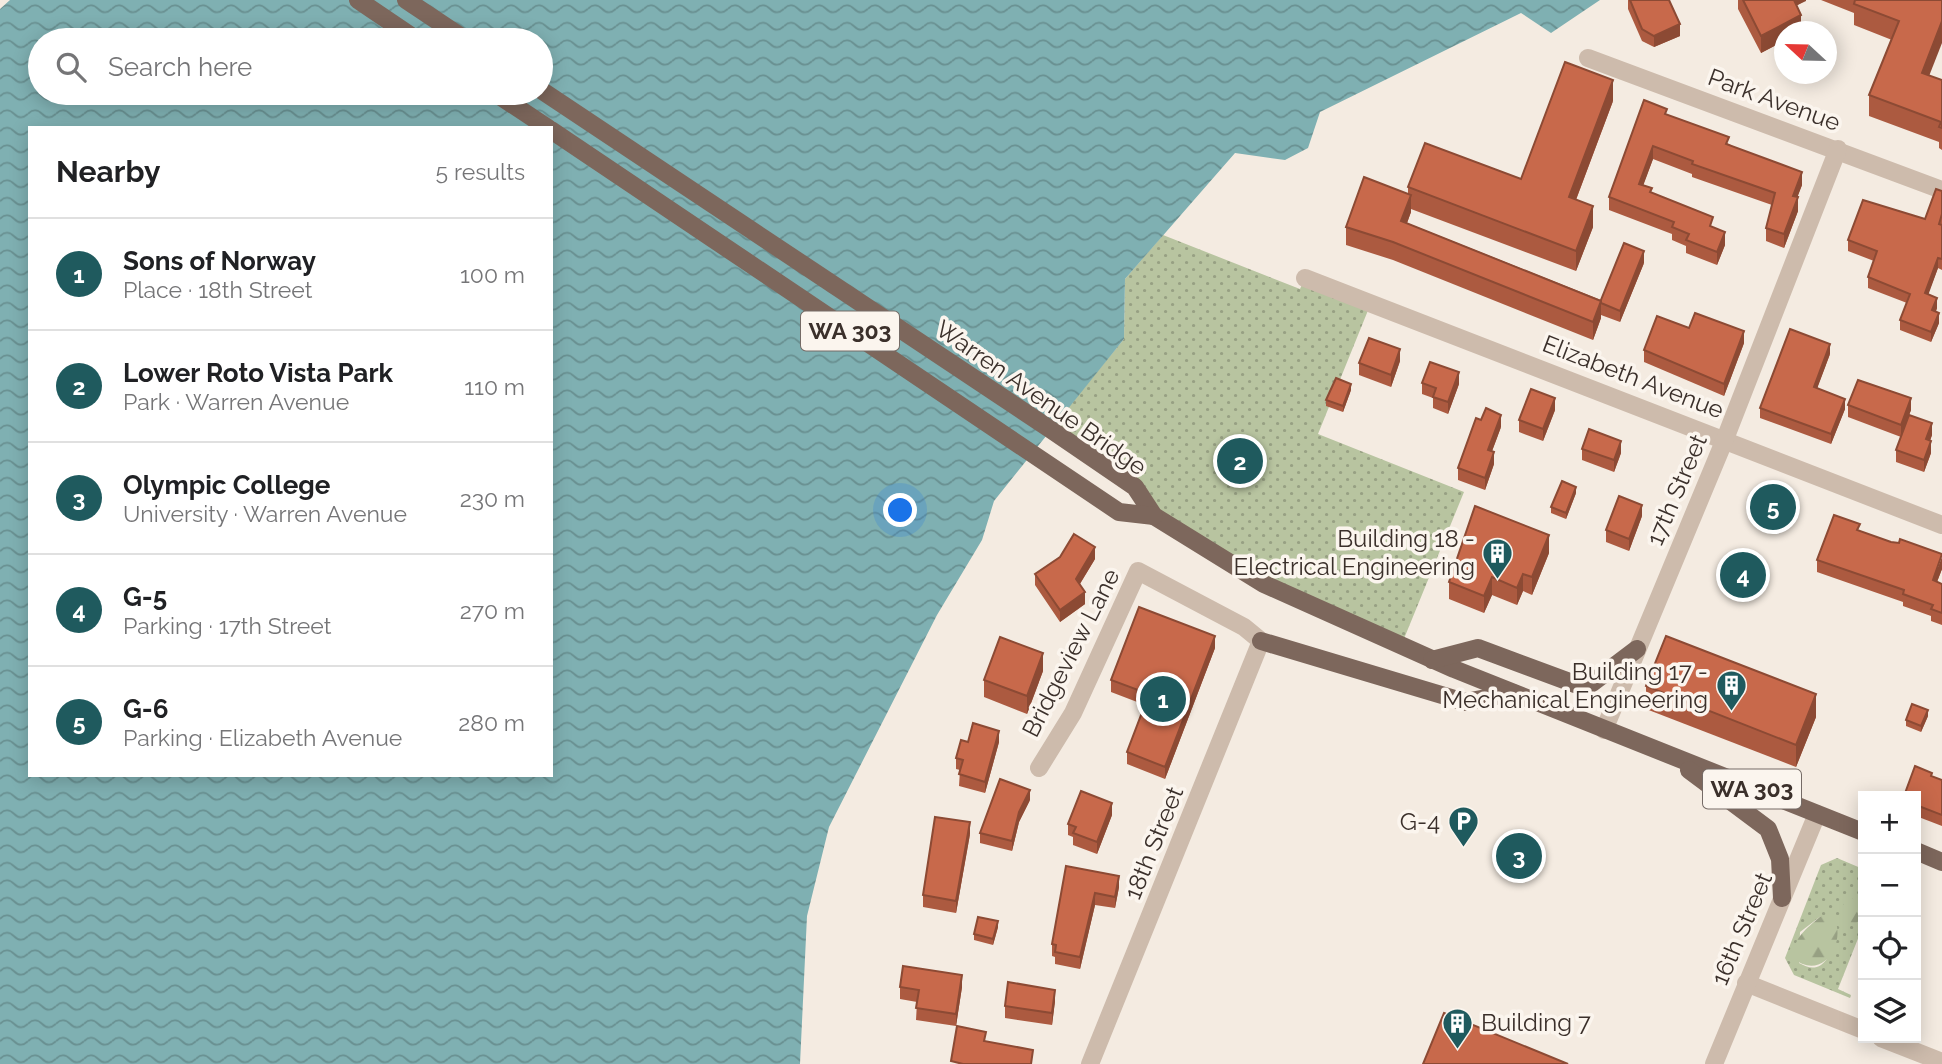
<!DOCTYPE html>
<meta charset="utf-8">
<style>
:root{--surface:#fff;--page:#f2f2f2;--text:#202124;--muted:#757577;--line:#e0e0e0;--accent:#1f5a5e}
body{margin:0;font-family:Raleway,sans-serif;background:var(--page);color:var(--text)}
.controls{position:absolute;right:21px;bottom:21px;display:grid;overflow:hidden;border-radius:0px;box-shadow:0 4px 18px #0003}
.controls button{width:63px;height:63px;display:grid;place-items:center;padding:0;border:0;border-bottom:2px solid var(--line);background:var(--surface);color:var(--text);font:35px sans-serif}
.compass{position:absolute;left:1774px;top:21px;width:63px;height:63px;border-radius:50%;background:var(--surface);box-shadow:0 4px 18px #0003;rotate:292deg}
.you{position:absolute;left:901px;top:511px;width:24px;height:24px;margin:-18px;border:5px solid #fff;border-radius:50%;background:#1a73e8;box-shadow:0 0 0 10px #1a73e833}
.badge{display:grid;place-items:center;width:46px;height:46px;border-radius:50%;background:var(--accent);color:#fff;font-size:23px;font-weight:700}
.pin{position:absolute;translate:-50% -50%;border:4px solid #fff;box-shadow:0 2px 7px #0006}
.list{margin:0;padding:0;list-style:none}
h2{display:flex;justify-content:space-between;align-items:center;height:91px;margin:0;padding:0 28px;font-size:30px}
h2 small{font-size:23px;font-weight:400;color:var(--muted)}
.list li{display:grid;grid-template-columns:46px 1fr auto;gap:21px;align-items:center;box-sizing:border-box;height:112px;padding:0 28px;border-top:2px solid var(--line)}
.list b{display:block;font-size:26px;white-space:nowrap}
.list p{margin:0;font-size:23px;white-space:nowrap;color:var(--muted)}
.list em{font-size:23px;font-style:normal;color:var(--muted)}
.icon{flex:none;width:38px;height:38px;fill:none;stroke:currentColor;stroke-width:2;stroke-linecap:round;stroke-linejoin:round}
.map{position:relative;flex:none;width:1942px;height:1064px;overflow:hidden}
.search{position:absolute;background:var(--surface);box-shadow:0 4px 18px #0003;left:28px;top:28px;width:525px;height:77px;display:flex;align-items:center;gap:18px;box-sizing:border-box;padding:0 24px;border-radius:38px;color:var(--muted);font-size:26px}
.panel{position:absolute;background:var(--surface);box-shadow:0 4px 18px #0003;left:28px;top:126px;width:525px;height:651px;border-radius:0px}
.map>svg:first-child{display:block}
</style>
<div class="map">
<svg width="1942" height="1064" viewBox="0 0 1942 1064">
<defs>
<pattern id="green-dots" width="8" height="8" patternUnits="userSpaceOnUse" patternTransform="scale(1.75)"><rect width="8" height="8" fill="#b8c4a0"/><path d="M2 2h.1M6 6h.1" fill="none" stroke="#97a083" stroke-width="1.8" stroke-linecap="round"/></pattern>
<pattern id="forest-firs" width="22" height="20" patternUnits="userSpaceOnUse" patternTransform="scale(1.75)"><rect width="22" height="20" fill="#b8c4a0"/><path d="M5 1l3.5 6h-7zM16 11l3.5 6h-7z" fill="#97a083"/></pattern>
<pattern id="water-waves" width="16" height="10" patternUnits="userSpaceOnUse" patternTransform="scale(1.75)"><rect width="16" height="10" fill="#7fb0b2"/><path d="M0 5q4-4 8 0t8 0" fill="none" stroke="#699091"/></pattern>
</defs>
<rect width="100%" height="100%" fill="#f4ebe1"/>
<g fill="url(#green-dots)" fill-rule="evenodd">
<polygon points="1163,235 1300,289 1305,278 1371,303 1318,434 1464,492 1401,646 1306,603 1154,516 1135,487 1050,429 1124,339 1125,279"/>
<path d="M1837,858l26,11v57l-25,63 13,6 -1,3 -56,-23 -9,-17 36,-93zM1821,916c4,16 16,38 0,49 -8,5 -14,2 -22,-2l1,-31z"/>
</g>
<g fill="url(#forest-firs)">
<path d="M1851,897l11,9c-1,14 -5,22 -19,20l-3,-7 4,-19z"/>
<path d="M1821,916l13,2c13,24 -12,66 -42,39 4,-22 13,-27 29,-41z"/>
</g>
<path fill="url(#water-waves)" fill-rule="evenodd" d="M10,0h1590l-49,33 -30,-20 -201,99 -12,36 -23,12 -50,-7 -110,126 -1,60 -130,162 -12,39 -45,75 -108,212 -22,89 -7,148h-800v-1055zM40,40h501v53h-501zM30,128h521v647h-521z"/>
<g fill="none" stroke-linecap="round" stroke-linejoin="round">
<g stroke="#cdbbac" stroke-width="18">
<polyline points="1588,58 1942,190"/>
<polyline points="1305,278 1942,525"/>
<polyline points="1604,730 1725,439 1838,149"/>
<polyline points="1039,768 1073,713 1138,571 1244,627 1261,641 1090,1064"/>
<polyline points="1746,983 1863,1030"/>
<polyline points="1881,1038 1942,1062"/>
<polyline points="1714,1064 1817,814"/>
</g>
<g stroke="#7d675c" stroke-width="18">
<polyline points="358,0 417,40"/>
<polyline points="406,0 466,40"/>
<polyline points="541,90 1050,429 1135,487 1154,516 1264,584 1454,669 1863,832"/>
<polyline points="495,93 548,128"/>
<polyline points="551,130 1119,512 1154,516"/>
<polyline points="1261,641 1465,702 1513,693"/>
<polyline points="1432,660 1478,648 1575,684 1592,683 1637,649"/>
<polyline points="1689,770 1768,829 1780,859 1782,898"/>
<polyline points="1916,851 1942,862"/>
</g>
</g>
<g fill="#ac5a40">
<polygon points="1628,0 1669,0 1680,36 1654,47 1642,41 1628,9"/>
<polygon points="1738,0 1806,0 1796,6 1801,32 1784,32 1784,41 1761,53 1738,9"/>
<polygon points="1821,0 1942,0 1929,76 1942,80 1942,150 1939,148 1939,142 1869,116 1869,95 1892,40 1854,25 1854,13"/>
<polygon points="1613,101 1576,200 1593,227 1576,271 1411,209 1411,212 1407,223 1601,300 1644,263 1620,322 1601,315 1601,318 1593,340 1393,260 1346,245 1346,227 1408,194 1408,187 1521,179"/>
<polygon points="1667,115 1729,144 1802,185 1797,197 1798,211 1784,248 1766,241 1766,228 1772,205 1692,177 1692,174 1653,159 1643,185 1652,193 1713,228 1725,245 1717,265 1686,253 1686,246 1672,240 1672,234 1609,210 1609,197"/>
<polygon points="1942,191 1942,270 1938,268 1928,294 1937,308 1936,311 1939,323 1931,342 1900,330 1900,320 1907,303 1868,288 1868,277 1874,261 1848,251 1848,240 1925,219"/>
<polygon points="1689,328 1744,343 1724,396 1644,362 1644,350"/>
<polygon points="1830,354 1817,388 1845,409 1831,444 1760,418 1760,408"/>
<polygon points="1400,361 1391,387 1359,375 1359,363"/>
<polygon points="1422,383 1459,384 1448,414 1433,408 1433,398 1422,394"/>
<polygon points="1351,390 1343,412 1326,406 1326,400"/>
<polygon points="1848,405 1911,410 1909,415 1932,435 1930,441 1931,453 1924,472 1896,462 1896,450 1901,437 1848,417"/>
<polygon points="1555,410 1543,441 1519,432 1519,420"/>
<polygon points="1501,427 1492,451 1494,464 1485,490 1458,480 1458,468"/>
<polygon points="1582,449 1621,453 1614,472 1582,460"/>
<polygon points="1576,493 1566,519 1551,513 1551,507"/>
<polygon points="1642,516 1629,551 1606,542 1606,530"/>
<polygon points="1860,531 1942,569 1937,582 1942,584 1942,625 1931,621 1931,616 1903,606 1903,602 1817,572 1817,560"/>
<polygon points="1549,553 1532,595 1523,591 1517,605 1492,595 1484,613 1449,599 1449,582"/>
<polygon points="1095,559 1080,584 1085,604 1060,622 1035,585 1035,574"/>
<polygon points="1215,648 1165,779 1127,764 1127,752 1145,705 1111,692 1111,680"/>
<polygon points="1043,671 1027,714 984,697 984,680"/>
<polygon points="1646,686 1816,717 1796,767 1646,709"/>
<polygon points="1928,716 1921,732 1906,726 1906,720"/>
<polygon points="968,742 999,742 985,793 959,786 960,770 956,769 956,758"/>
<polygon points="1932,776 1942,780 1942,826 1916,816 1916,796"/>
<polygon points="1030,800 1019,822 1012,851 980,843 980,833"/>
<polygon points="1112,815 1097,854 1073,845 1073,837 1068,835 1068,824"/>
<polygon points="970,834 956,913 923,907 923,895"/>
<polygon points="1066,866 1119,887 1115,908 1095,905 1080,969 1055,964 1055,957 1052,956 1052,944"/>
<polygon points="998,927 993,945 974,940 974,934"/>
<polygon points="900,987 962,987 956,1026 916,1020 917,1002 900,999"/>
<polygon points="1055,1001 1052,1025 1005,1018 1005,1006"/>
</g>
<g fill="#8c4a34">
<polygon points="1789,0 1806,0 1806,1 1789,9"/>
<polygon points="1801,15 1801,32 1784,32 1784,41 1761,53 1761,36"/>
<polygon points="1942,21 1942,43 1922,94 1922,73"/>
<polygon points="1680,24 1680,36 1654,47 1654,36"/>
<polygon points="1613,80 1613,101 1569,218 1569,197"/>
<polygon points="1653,146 1653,159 1639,197 1639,184"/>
<polygon points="1802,172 1802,185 1793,209 1793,196"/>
<polygon points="1411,195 1411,212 1401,239 1401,221"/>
<polygon points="1798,197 1798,211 1784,248 1784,234"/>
<polygon points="1593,206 1593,227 1576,271 1576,251"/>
<polygon points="1725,232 1725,245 1717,265 1717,252"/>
<polygon points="1644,251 1644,263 1620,322 1620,311"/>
<polygon points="1938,258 1938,268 1925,304 1925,293"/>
<polygon points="1937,298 1937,308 1932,321 1932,310"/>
<polygon points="1601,301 1601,318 1593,340 1593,322"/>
<polygon points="1939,313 1939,323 1931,342 1931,332"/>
<polygon points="1744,331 1744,343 1724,396 1724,384"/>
<polygon points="1830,344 1830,354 1814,397 1814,387"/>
<polygon points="1400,349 1400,361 1391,387 1391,375"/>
<polygon points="1459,372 1459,384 1448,414 1448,402"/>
<polygon points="1351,384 1351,390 1343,412 1343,406"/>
<polygon points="1555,398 1555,410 1543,441 1543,429"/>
<polygon points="1911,398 1911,410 1901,437 1901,425"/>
<polygon points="1845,399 1845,409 1831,444 1831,434"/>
<polygon points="1501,415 1501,427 1488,462 1488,450"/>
<polygon points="1932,423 1932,435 1926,451 1926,439"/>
<polygon points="1621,441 1621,453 1614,472 1614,460"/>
<polygon points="1931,441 1931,453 1924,472 1924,460"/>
<polygon points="1494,452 1494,464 1485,490 1485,478"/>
<polygon points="1576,487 1576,493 1566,519 1566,513"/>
<polygon points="1642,505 1642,516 1629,551 1629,539"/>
<polygon points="1549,535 1549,553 1532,595 1532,577"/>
<polygon points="1095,547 1095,559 1076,590 1076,579"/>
<polygon points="1942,557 1942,569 1933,592 1933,580"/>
<polygon points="1523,574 1523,591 1517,605 1517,588"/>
<polygon points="1492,577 1492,595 1484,613 1484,596"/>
<polygon points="1085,592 1085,604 1060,622 1060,610"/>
<polygon points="1215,636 1215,648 1165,779 1165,767"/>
<polygon points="1043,653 1043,671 1027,714 1027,696"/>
<polygon points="1816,694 1816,717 1796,767 1796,745"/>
<polygon points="1928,710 1928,716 1921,732 1921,726"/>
<polygon points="999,731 999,742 985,793 985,782"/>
<polygon points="1030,790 1030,800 1019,822 1012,851 1012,841 1019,812"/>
<polygon points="1112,803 1112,815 1097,854 1097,842"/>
<polygon points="970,822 970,834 956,913 956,901"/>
<polygon points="1119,876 1119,887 1115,908 1115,897"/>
<polygon points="1095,893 1095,905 1080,969 1080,957"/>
<polygon points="998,921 998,927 993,945 993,939"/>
<polygon points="962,975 962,987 956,1026 956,1014"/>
<polygon points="1055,990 1055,1001 1052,1025 1052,1013"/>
</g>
<g fill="#c8694b" stroke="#8c4a34" stroke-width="2">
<polygon points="1630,0 1669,0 1680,24 1654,36 1642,29"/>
<polygon points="1743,0 1794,0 1801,15 1761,36"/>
<polygon points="1855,0 1942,0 1942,21 1922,73 1942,80 1942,128 1939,127 1941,122 1869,95 1899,21 1854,4"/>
<polygon points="1565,62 1613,80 1569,197 1593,206 1576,251 1408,187 1425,143 1521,179"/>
<polygon points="1644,100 1667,109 1665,114 1729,137 1726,144 1802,172 1793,196 1798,197 1784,234 1766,228 1775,193 1692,164 1693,161 1653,146 1639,184 1652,188 1650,192 1713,217 1710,226 1725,232 1717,252 1686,240 1689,234 1672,227 1674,222 1609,197"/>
<polygon points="1364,177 1411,195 1401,221 1601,301 1593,322 1393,242 1346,227"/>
<polygon points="1936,189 1942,191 1942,214 1939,224 1942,225 1942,259 1938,258 1925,293 1937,298 1932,310 1939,313 1931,332 1900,320 1910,294 1868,277 1877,251 1848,240 1863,200 1925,219"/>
<polygon points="1624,243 1644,251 1620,311 1601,303 1601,300"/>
<polygon points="1695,313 1744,331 1724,384 1644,350 1657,316 1689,328"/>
<polygon points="1790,329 1830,344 1814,387 1845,399 1831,434 1760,408"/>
<polygon points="1369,338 1400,349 1391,375 1359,363"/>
<polygon points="1430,362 1459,372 1448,402 1433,397 1436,388 1422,383"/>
<polygon points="1336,378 1351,384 1343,406 1326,400"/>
<polygon points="1858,380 1911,398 1901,425 1848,405"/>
<polygon points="1531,389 1555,398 1543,429 1519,420"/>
<polygon points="1486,408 1501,415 1488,450 1494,452 1485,478 1458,468 1476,418 1481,420"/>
<polygon points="1909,415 1932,423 1926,439 1931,441 1924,460 1896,450"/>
<polygon points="1589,429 1621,441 1614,460 1582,449"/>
<polygon points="1562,481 1576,487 1566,513 1551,507"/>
<polygon points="1619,496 1642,505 1629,539 1606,530"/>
<polygon points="1475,506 1549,535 1532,577 1523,574 1517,588 1492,577 1484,596 1449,582"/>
<polygon points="1834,515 1860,524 1857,530 1891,542 1899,543 1900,539 1942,554 1933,580 1942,584 1942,613 1931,609 1933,605 1903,594 1904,590 1817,560"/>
<polygon points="1074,534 1095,547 1076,579 1085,592 1060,610 1035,574 1060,557"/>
<polygon points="1139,607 1215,636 1165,767 1127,752 1149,694 1111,680"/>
<polygon points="1666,636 1816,694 1796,745 1646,686"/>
<polygon points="1000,637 1043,653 1027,696 984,680"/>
<polygon points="1912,704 1928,710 1921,726 1906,720"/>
<polygon points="973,723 999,731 985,782 959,774 963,760 956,758 961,740 968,742"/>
<polygon points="1915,766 1932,773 1931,776 1942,780 1942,815 1916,805 1916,796 1904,796"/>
<polygon points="1000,779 1030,790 1019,812 1012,841 980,833"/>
<polygon points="1081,791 1112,803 1097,842 1073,833 1076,827 1068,824"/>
<polygon points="935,817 970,822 956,901 923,895"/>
<polygon points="1066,866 1119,876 1115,897 1095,893 1080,957 1055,952 1056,945 1052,944"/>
<polygon points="978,917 998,921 993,939 974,934"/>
<polygon points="903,966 962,975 956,1014 916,1008 919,990 900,987"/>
<polygon points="1008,982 1055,990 1052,1013 1005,1006"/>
<polygon points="1444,1013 1568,1064 1423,1064"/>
<polygon points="957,1026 986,1032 984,1041 1033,1050 1031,1064 963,1064 951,1061"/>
</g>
<defs>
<symbol id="building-pin" viewBox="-11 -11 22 30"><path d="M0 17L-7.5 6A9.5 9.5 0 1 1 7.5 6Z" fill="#1f5a5e" stroke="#fbf5ee"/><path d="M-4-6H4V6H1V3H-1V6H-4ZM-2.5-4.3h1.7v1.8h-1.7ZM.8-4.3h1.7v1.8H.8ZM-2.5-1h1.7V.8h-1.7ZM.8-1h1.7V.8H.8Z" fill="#fff"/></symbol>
<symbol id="parking-pin" viewBox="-11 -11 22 30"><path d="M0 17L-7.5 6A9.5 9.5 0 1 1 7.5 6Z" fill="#1f5a5e" stroke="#fbf5ee"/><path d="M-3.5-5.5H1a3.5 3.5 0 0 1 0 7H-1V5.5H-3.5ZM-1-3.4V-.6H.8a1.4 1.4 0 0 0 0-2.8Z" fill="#fff"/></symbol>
</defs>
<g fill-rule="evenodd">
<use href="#building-pin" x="1480" y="536" width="35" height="47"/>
<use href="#building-pin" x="1714" y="668" width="35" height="47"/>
<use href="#parking-pin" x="1446" y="804" width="35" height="47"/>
<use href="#building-pin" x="1440" y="1006" width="35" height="47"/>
</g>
<g text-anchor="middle" stroke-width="7" stroke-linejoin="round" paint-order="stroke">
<g fill="#fbf5ee" stroke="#756b66" stroke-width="2">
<rect x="801" y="311.5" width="98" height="39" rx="5"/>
<rect x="1703" y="769.5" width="98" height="39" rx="5"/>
</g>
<g font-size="23" font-weight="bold" fill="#3b302b">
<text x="850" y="339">WA 303</text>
<text x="1752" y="797">WA 303</text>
</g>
<g font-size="24" fill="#3b302b" stroke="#fbf5ee">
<text transform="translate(1774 100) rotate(20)" y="8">Park Avenue</text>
<text transform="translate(1633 377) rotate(21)" y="8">Elizabeth Avenue</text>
<text transform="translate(1041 398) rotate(35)" y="8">Warren Avenue Bridge</text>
<text transform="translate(1677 490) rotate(-67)" y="8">17th Street</text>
<text transform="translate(1071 653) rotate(-63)" y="8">Bridgeview Lane</text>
<text transform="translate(1154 843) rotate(-68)" y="8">18th Street</text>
<text transform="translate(1742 929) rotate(-67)" y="8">16th Street</text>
</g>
<g font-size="24" fill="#3b302b" stroke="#fbf5ee" text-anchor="end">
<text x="1475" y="547">Building 18 -<tspan x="1475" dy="28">Electrical Engineering</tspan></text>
<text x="1708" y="680">Building 17 -<tspan x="1708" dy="28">Mechanical Engineering</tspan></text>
<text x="1440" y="830">G-4</text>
<text x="1481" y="1031" text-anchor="start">Building 7</text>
</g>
</g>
</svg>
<div class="controls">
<button>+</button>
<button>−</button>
<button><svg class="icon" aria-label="locate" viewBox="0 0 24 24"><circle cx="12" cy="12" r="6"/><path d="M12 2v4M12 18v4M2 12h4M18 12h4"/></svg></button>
<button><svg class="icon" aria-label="layers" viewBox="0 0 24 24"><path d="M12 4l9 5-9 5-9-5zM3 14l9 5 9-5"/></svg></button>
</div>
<svg class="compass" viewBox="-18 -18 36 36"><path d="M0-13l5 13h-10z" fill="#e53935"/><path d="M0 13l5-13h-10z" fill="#757577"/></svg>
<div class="you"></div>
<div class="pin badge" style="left:1163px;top:699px">1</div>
<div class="pin badge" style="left:1240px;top:461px">2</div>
<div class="pin badge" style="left:1519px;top:856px">3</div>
<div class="pin badge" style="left:1743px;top:575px">4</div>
<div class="pin badge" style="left:1773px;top:507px">5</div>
<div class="search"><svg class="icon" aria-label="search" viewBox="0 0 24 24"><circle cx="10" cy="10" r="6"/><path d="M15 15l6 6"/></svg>Search here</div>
<section class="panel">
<h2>Nearby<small>5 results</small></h2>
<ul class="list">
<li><span class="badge">1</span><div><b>Sons of Norway</b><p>Place · 18th Street</p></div><em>100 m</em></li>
<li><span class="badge">2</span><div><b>Lower Roto Vista Park</b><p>Park · Warren Avenue</p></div><em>110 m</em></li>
<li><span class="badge">3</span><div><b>Olympic College</b><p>University · Warren Avenue</p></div><em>230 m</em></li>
<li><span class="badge">4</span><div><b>G-5</b><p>Parking · 17th Street</p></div><em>270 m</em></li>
<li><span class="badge">5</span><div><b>G-6</b><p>Parking · Elizabeth Avenue</p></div><em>280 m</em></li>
</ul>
</section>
</div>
